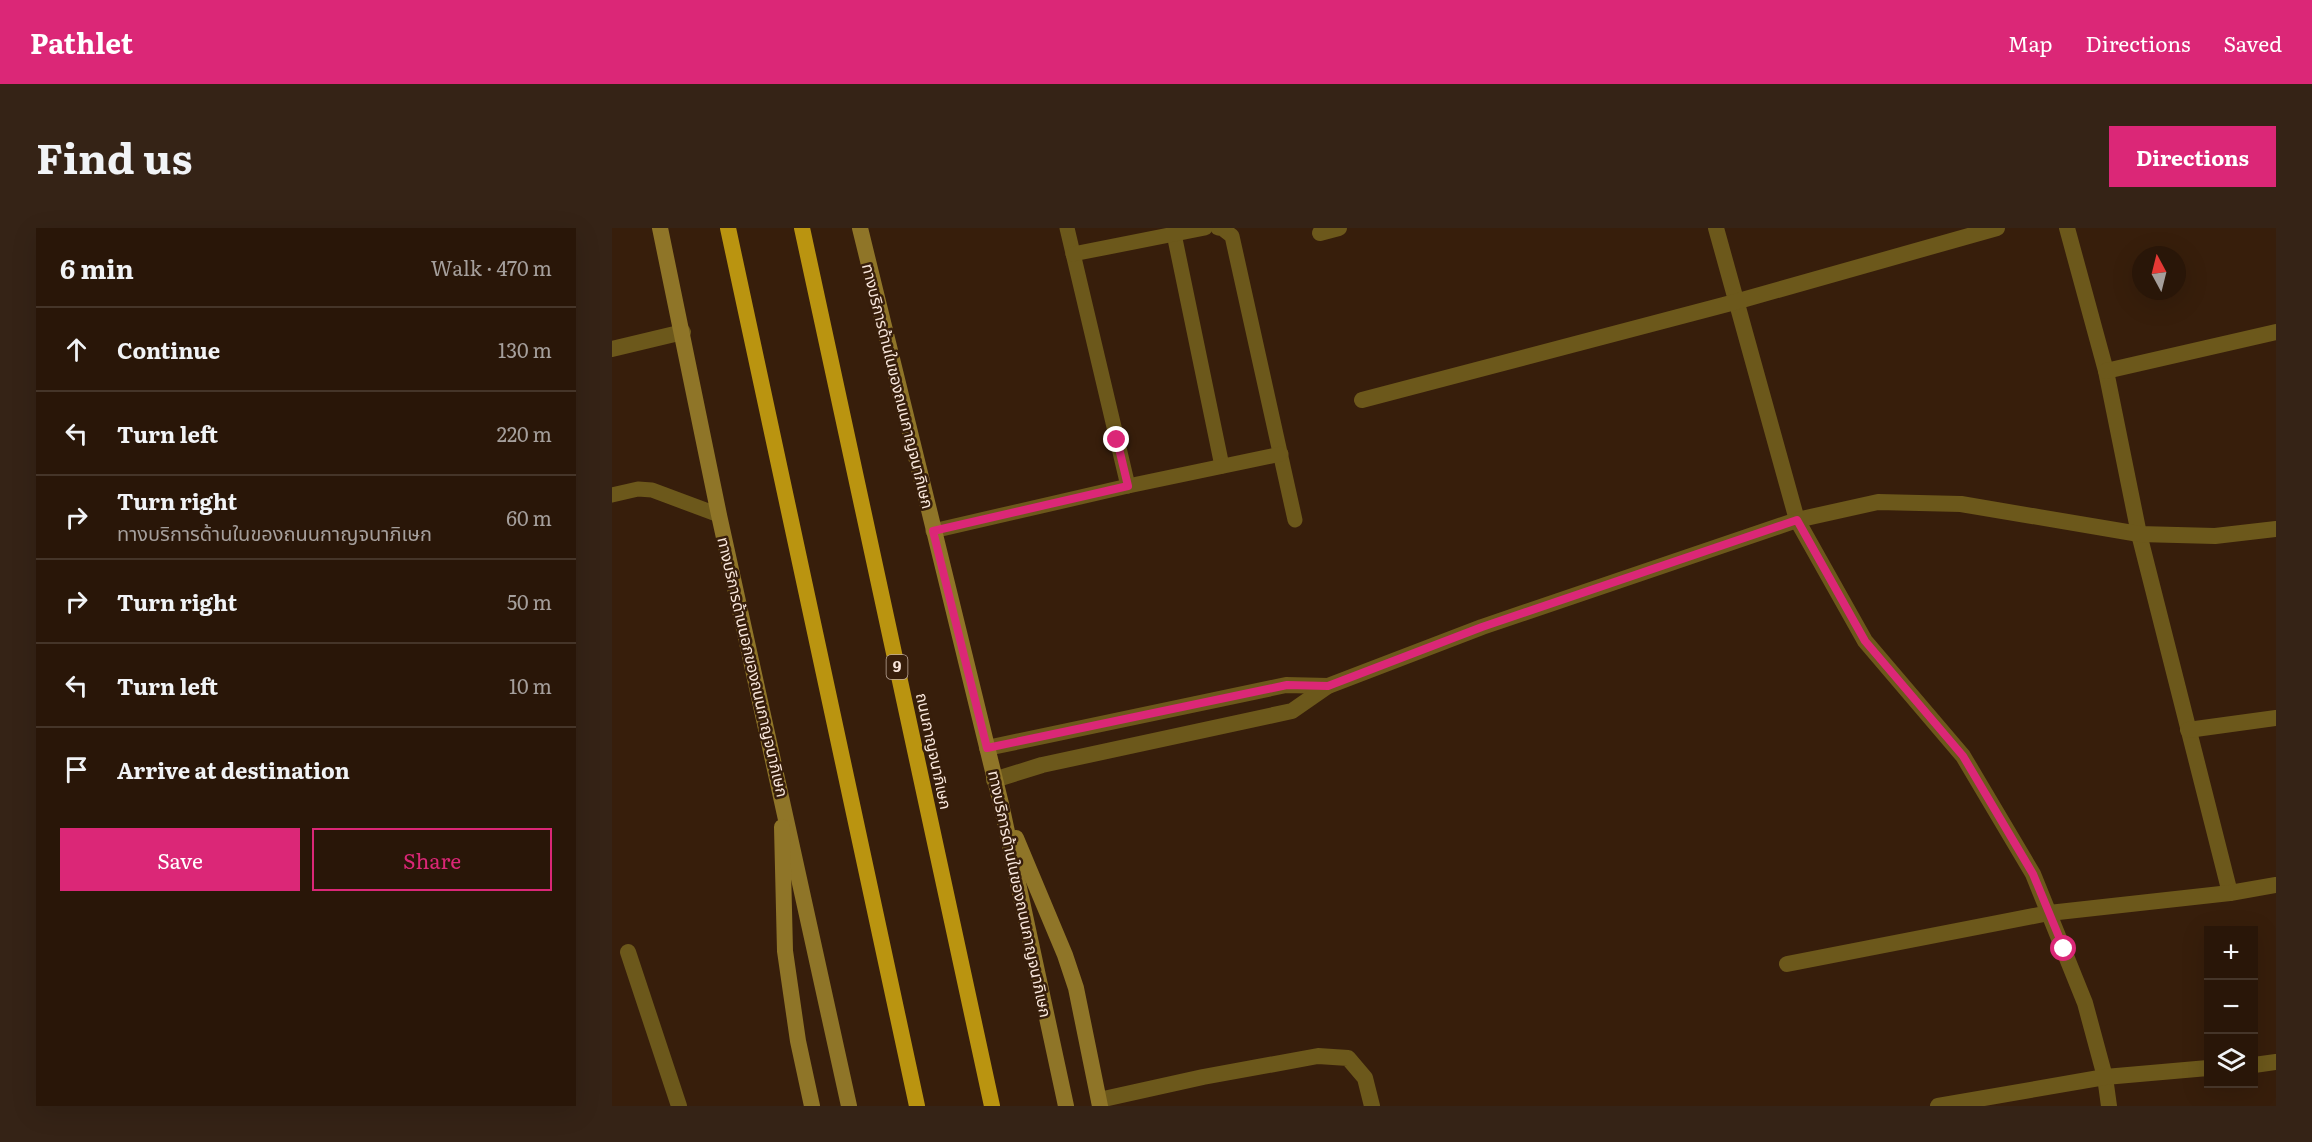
<!DOCTYPE html>
<meta charset="utf-8">
<style>
:root{--surface:#291608;--page:#352316;--text:#f1f3f6;--muted:#a59f9c;--line:#453529;--accent:#db2777}
body{margin:0;font-family:Literata,"Noto Sans Thai",serif;background:var(--page);color:var(--text)}
.controls{position:absolute;right:18px;bottom:18px;display:grid;overflow:hidden;border-radius:0px;box-shadow:0 6px 24px #0002}
.controls button{width:54px;height:54px;display:grid;place-items:center;padding:0;border:0;border-bottom:2px solid var(--line);background:var(--surface);color:var(--text);font:30px sans-serif}
.compass{position:absolute;left:1520px;top:18px;width:54px;height:54px;border-radius:50%;background:var(--surface);box-shadow:0 6px 24px #0002;rotate:353deg}
.stop{position:absolute;width:18px;height:18px;margin:-14px;border:4px solid #db2777;border-radius:50%;background:#fff}
.stop.end{background:#db2777;border-color:#fff;box-shadow:0 2px 6px #0008}
.list{margin:0;padding:0;list-style:none}
h2{display:flex;justify-content:space-between;align-items:center;height:78px;margin:0;padding:0 24px;font-size:26px}
h2 small{font-size:20px;font-weight:400;color:var(--muted)}
.list li{display:grid;grid-template-columns:39px 1fr auto;gap:18px;align-items:center;box-sizing:border-box;height:84px;padding:0 24px;border-top:2px solid var(--line)}
.list b{display:block;font-size:22px;white-space:nowrap}
.list p{margin:0;font-size:20px;white-space:nowrap;color:var(--muted)}
.list em{font-size:20px;font-style:normal;color:var(--muted)}
.actions{display:flex;gap:12px;padding:18px 24px}
.actions a{flex:1;padding:14px 0;border:2px solid var(--accent);border-radius:0px;text-align:center;font-size:21px;color:var(--accent)}
.actions .main{background:var(--accent);color:#fff}
.icon{flex:none;width:33px;height:33px;fill:none;stroke:currentColor;stroke-width:2;stroke-linecap:round;stroke-linejoin:round}
.map{position:relative;flex:none;width:1664px;height:878px;overflow:hidden;border-radius:0px}
header{display:flex;align-items:center;gap:36px;box-sizing:border-box;height:84px;padding:0 30px;background:var(--accent);color:#fff}
header strong{font-size:28px}
nav{display:flex;gap:33px;margin-inline-start:auto;font-size:21px}
.intro{display:flex;align-items:center;justify-content:space-between;box-sizing:border-box;height:144px;padding:0 36px}
h1{margin:0;font-size:42px}
.button{padding:15px 27px;border-radius:0px;background:var(--accent);color:#fff;font-size:21px;font-weight:700}
main{display:flex;gap:36px;padding:0 36px}
aside{flex:1;background:var(--surface);border-radius:0px;box-shadow:0 6px 24px #0002}
.map>svg:first-child{display:block}
</style>
<header>
<strong>Pathlet</strong>
<nav><a>Map</a><a>Directions</a><a>Saved</a></nav>
</header>
<div class="intro"><h1>Find us</h1><a class="button">Directions</a></div>
<main>
<aside>
<h2>6 min<small>Walk · 470 m</small></h2>
<ul class="list">
<li><svg class="icon" aria-label="ahead" viewBox="0 0 24 24"><path d="M12 20V5M6 11l6-6 6 6"/></svg><div><b>Continue</b></div><em>130 m</em></li>
<li><svg class="icon" aria-label="left" viewBox="0 0 24 24"><path d="M17 20v-9H6M10 6l-5 5 5 5"/></svg><div><b>Turn left</b></div><em>220 m</em></li>
<li><svg class="icon" aria-label="right" viewBox="0 0 24 24"><path d="M7 20v-9h11M14 6l5 5-5 5"/></svg><div><b>Turn right</b><p>ทางบริการด้านในของถนนกาญจนาภิเษก</p></div><em>60 m</em></li>
<li><svg class="icon" aria-label="right" viewBox="0 0 24 24"><path d="M7 20v-9h11M14 6l5 5-5 5"/></svg><div><b>Turn right</b></div><em>50 m</em></li>
<li><svg class="icon" aria-label="left" viewBox="0 0 24 24"><path d="M17 20v-9H6M10 6l-5 5 5 5"/></svg><div><b>Turn left</b></div><em>10 m</em></li>
<li><svg class="icon" aria-label="arrive" viewBox="0 0 24 24"><path d="M6 21V4h12l-3 4 3 4H6"/></svg><div><b>Arrive at destination</b></div></li>
</ul>
<div class="actions"><a class="main">Save</a><a>Share</a></div>
</aside>
<div class="map">
<svg width="1664" height="878" viewBox="0 0 1664 878">
<rect width="100%" height="100%" fill="#371e0b"/>
<g fill="none" stroke-linecap="round" stroke-linejoin="round">
<g stroke="#6c581b" stroke-width="15">
<polyline points="455,0 516,258"/>
<polyline points="606,0 611,1 620,8 683,292"/>
<polyline points="562,6 610,238"/>
<polyline points="461,26 593,0"/>
<polyline points="0,267 26,261 40,262 107,287"/>
<polyline points="321,303 516,258 669,226"/>
</g>
<g stroke="#6c581b" stroke-width="16">
<polyline points="1104,0 1185,292 1253,413 1351,528 1421,646 1473,775 1493,849 1497,878"/>
<polyline points="1455,0 1494,143 1527,306 1618,665"/>
<polyline points="708,5 727,0"/>
<polyline points="0,121 71,104"/>
<polyline points="1494,143 1664,104"/>
<polyline points="750,172 1123,74 1385,0"/>
<polyline points="1576,502 1664,490"/>
<polyline points="375,520 674,457 716,458"/>
<polyline points="382,552 430,537 680,483 716,458 870,399 1185,292 1266,274 1349,276 1527,306 1603,308 1664,301"/>
<polyline points="16,724 67,878"/>
<polyline points="1175,736 1437,685 1618,665 1664,657"/>
<polyline points="1642,837 1664,834"/>
<polyline points="487,872 591,849 706,828 736,830 753,850 760,878"/>
<polyline points="1326,878 1493,849 1596,840"/>
</g>
<g stroke="#8f7528" stroke-width="16">
<polyline points="48,0 107,287 237,878"/>
<polyline points="248,0 389,576 454,878"/>
<polyline points="170,599 173,723 186,813 200,878"/>
<polyline points="404,610 453,727 464,760 488,878"/>
</g>
<g stroke="#ba9410" stroke-width="16">
<polyline points="116,0 305,878"/>
<polyline points="190,0 380,878"/>
</g>
</g>
<g fill="none" stroke-linecap="round" stroke-linejoin="round">
<polyline stroke="#db2777" stroke-width="8" points="505,212 516,258 321,303 375,520 675,457 716,458 870,399 1185,292 1253,413 1351,528 1421,646 1452,721"/>
</g>
<g text-anchor="middle" stroke-width="5" stroke-linejoin="round" paint-order="stroke">
<rect fill="#371e0b" stroke="#bfab9d" stroke-width="1.5" x="274.5" y="427" width="21" height="24" rx="4.5"/>
<g font-size="15" font-weight="bold" fill="#f9e7dc">
<text x="285" y="444">9</text>
</g>
<g font-size="16" fill="#f9e7dc" stroke="#371e0b">
<text transform="translate(286 158) rotate(76)" y="6">ทางบริการด้านในของถนนกาญจนาภิเษก</text>
<text transform="translate(141 439) rotate(77)" y="6">ทางบริการด้านนอกของถนนกาญจนาภิเษก</text>
<text transform="translate(322 523) rotate(78)" y="6">ถนนกาญจนาภิเษก</text>
<text transform="translate(408 666) rotate(78)" y="6">ทางบริการด้านในของถนนกาญจนาภิเษก</text>
</g>
</g>
</svg>
<div class="controls">
<button>+</button>
<button>−</button>
<button><svg class="icon" aria-label="layers" viewBox="0 0 24 24"><path d="M12 4l9 5-9 5-9-5zM3 14l9 5 9-5"/></svg></button>
</div>
<svg class="compass" viewBox="-18 -18 36 36"><path d="M0-13l5 13h-10z" fill="#e53935"/><path d="M0 13l5-13h-10z" fill="#a59f9c"/></svg>
<div class="stop" style="left:1452px;top:721px"></div>
<div class="stop end" style="left:505px;top:212px"></div>
</div>
</main>
